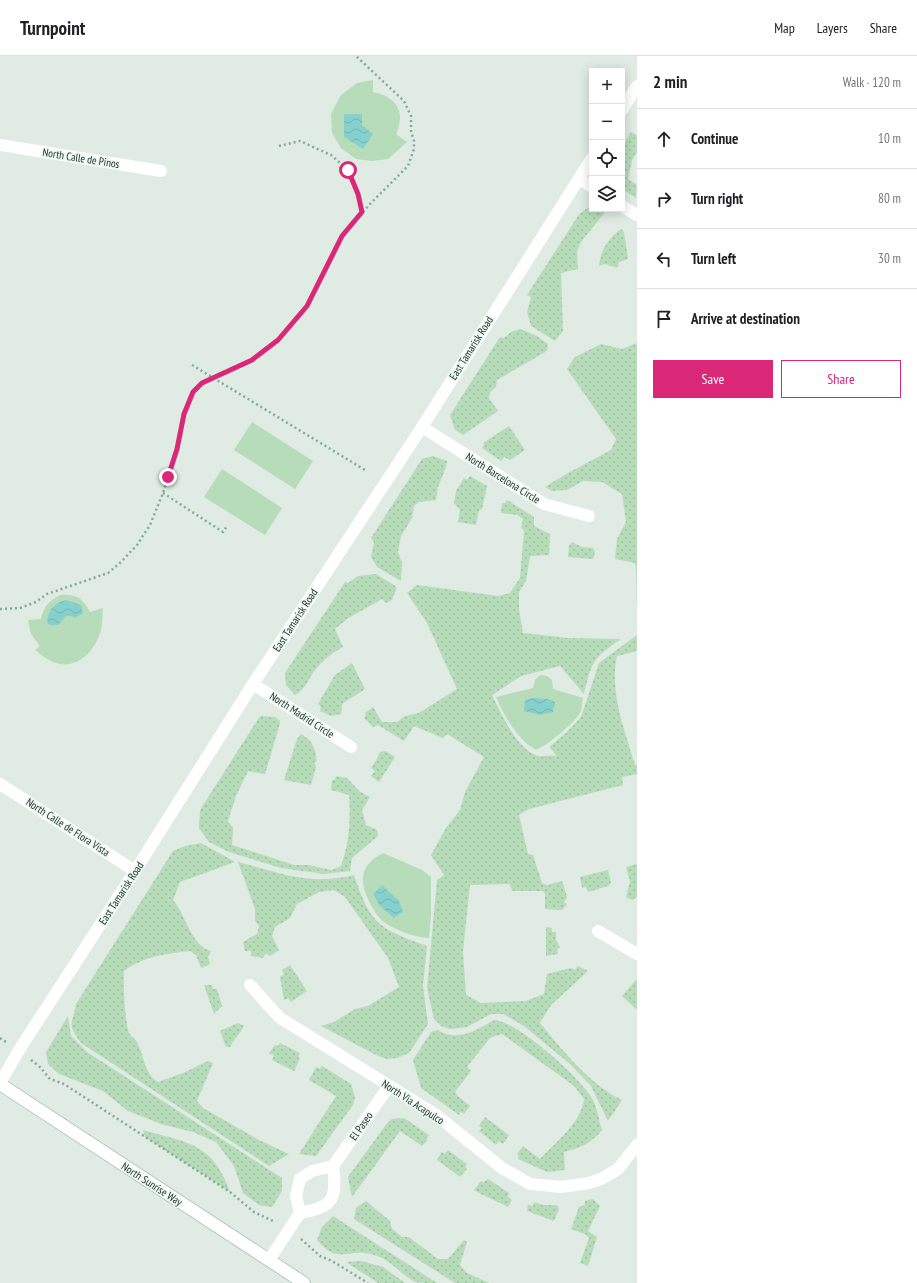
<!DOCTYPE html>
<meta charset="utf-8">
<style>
:root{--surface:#fff;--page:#f6f6f6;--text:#202124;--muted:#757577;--line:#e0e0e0;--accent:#db2777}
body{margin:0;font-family:"PT Sans Narrow",sans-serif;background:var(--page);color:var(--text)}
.controls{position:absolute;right:12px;top:12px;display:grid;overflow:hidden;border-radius:0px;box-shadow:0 2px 10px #0003}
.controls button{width:36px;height:36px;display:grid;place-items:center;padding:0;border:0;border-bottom:1px solid var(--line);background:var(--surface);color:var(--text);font:20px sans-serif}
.stop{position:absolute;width:12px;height:12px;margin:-9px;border:3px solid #db2777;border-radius:50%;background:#fff}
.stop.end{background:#db2777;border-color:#fff;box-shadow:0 1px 4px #0008}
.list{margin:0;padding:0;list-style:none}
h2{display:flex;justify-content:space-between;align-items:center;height:52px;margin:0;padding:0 16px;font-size:17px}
h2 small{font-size:13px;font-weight:400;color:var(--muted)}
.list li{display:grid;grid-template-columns:26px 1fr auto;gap:12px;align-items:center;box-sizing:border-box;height:60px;padding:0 16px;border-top:1px solid var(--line)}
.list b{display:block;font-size:15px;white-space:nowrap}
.list em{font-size:13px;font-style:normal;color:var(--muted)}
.actions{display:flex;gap:8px;padding:12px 16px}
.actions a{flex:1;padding:9px 0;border:1px solid var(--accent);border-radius:0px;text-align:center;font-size:14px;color:var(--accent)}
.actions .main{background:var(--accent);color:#fff}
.icon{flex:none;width:22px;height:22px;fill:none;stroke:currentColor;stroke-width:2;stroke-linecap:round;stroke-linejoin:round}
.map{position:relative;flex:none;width:637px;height:1227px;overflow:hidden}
header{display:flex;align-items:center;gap:24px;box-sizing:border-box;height:56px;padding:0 20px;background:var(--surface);border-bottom:1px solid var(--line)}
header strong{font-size:19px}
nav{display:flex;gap:22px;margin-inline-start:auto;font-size:14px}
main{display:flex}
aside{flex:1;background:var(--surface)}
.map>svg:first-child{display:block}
</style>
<header>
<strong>Turnpoint</strong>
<nav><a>Map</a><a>Layers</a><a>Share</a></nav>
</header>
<main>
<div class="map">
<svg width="637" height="1227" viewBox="0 0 637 1227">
<defs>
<pattern id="grass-dots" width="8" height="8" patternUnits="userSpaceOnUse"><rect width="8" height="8" fill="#b7dcba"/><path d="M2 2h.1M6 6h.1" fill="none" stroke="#9dbea0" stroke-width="1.8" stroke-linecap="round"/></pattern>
<pattern id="water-waves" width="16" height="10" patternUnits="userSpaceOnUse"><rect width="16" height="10" fill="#86d1cd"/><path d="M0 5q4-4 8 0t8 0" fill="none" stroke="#73b4b0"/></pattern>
</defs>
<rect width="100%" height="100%" fill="#dfebe3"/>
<g fill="url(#grass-dots)">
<polygon points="631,76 637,79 637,96 632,104 628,123 637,129 636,142 622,133 622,91"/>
<polygon points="588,152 597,153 605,156 581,186 577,195 578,213 561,217 563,275 555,285 531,270 527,256 531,241 527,239 580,157"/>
<path d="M621,173l3,3 4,27 -9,3 -2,6 -12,-4 -6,2c2,-17 9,-27 22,-37z"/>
<polygon points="520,273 537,280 548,288 547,295 497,324 496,331 490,336 489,342 498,355 463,379 455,374 450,359 500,281 504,282 511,276"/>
<path d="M637,287v264c-1,-12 0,-35 -2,-44l-20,-4 2,-20 9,-17 -4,-28 -20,-12 -19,-1 -16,9 -15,1 -7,-4 23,-14 43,-23 5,-11 -49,-70 8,-12 26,-13 21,5z"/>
<polygon points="509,370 525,394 510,404 504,401 501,405 482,392 484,388 483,387"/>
<polygon points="433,400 447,405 446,411 438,431 436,444 419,446 414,450 412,462 401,480 398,496 402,507 401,525 377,511 371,501 374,486 371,482 422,403"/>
<polygon points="470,420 487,430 482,453 479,454 476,469 458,466 460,454 454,447 456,435 464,422 467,424"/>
<path d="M507,444l27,17v9l16,8 -1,21 -19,1 -4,25 -7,11v18l4,23 45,5 53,1c-29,20 -29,22 -37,55l-24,-28 -39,10 -29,19c9,18 23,51 43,60 5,2 15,0 22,1l-8,-9 18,-15 14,-15 18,-54 38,-28v16l-20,5c-8,36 8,75 18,109h2v9l-15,3 1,8 -94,24 -10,6 9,39 5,1 9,28 5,2 15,-4 5,16 -3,5 3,2 -5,6 -17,-1v-16l-3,-2h-30l-2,-7 -40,1 -7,66 3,44 15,8 45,-2 18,-7 3,-20 24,-6 4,2 3,-4 10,5 -37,34 -11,18c23,28 49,61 82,77l-14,21 -17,-35 -21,-22 -46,-38 -21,-12h-12l-24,13 -17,2 -9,-3 -7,-7 -7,-31 10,-108 7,-5 -13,-20 15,-27 14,-18 5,-18 19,-35 -37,-23 -4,4 -29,-12 -10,15 -26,-16 -5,2 -9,-9 2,-3 -1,-2 8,-6 9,15h15l8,-6 14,-3 38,-24 -30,-66 -20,-30 10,-8 81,11 12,-3 10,-15 4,-47 -3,-4 2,-8 -5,-4 -17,-2 1,-10h3z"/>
<polygon points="572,486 582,491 593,492 595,496 593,503 568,501 569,490"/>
<path d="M376,518l21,13 -5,13 -6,3 -4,-4 -35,20 -12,10 8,18c-11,6 -20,13 -28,23 -6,8 -10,20 -20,25l-9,-10 -1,-12 60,-91 3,1 10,-7z"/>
<polygon points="352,607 365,633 342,648 341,658 331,660 320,655 321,651 318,648 335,619"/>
<path d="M260,660l15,1 5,4 -1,6 -14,47 -17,-3 -12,25 -8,25 5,7 -1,17 62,20h14l24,5 9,-4c8,-22 10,-48 8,-71l-18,-5 1,-10h3l1,-4 11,2 12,13 11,6 -8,13 4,15 11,5 1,6 -26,22 -2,13 -26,3 -43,-6 -52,-16 -20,-10 -10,-14 1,-18z"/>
<path d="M301,678c12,7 14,14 16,27l-3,1 2,5 -5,18 -27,-5 13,-41z"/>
<polygon points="386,695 395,701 379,726 371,720 375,715 371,712 377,703 380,696"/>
<path d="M201,787l34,19 -55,20 -7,18c13,15 18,46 38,51l-3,6 2,7 -9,4 -5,-13 -6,-4c-26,3 -45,5 -66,20 -1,12 1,52 5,62 2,3 6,6 8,9 7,13 7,32 21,40l25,-9 25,-12 5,2 -16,38 6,7 56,32 30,14 -20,12 -188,-123c-14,-19 -9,-18 -5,-39l97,-153 12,-5z"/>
<path d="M238,806c44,11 69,24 116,13 17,50 24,53 73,71l-4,40 5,38 -19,29 -12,5 -10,1 -9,-3 -57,-30 13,-4 21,-13 13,-3 31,-19 -11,-29 -43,-61 -11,-7 -15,2 -22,12 -7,14 -15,9 -3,9 7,14 -9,6 -4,-3 -3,5 -12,-2v-5h-6l-2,-9 14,-8 2,-8 -4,-5v-12z"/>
<polygon points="637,808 637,841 632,844 626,841 630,825 626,811"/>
<polygon points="608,814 611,827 608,830 588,836 586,831 582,832 580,821"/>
<polygon points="546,871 552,872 552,876 556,876 556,883 560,892 557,893 558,898 546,900"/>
<polygon points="290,909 307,935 291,946 288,942 284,944 280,921 284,918 282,914"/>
<polygon points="636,924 637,925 637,954 622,940"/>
<polygon points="204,929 212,929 213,933 217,933 222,950 214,958"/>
<polygon points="68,960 71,980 87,996 282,1122 282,1135 272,1151 259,1149 243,1137 234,1110 216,1086 193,1076 161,1068 128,1055 103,1035 59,1018 48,1008 46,996"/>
<path d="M494,964c25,2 81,54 96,75 7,10 8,23 12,35 -10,13 -22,18 -38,22l1,18 -18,2 -29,-13 1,-3 -2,-2 6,-8 17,13c16,-17 41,-36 44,-60l-10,-13 -72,-52 -12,4 -23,29 4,4 -16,21 3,4 12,10 -6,8 -3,-2 -2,3 -38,-27 -8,-28 18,-28 6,-2c21,12 38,1 57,-10z"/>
<path d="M238,967l6,3c-4,8 -10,13 -14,21h-4l-6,-16z"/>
<polygon points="280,987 300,997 298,1001 300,1003 294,1015 272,1004 274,1000 269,997 275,989 278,990"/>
<polygon points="322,1010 351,1028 355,1041 353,1049 316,1100 299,1098 336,1040 309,1024 316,1011 320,1013"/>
<polygon points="485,1061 509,1079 503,1088 499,1085 496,1089 479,1075 482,1072 479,1070"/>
<polygon points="404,1062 429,1079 426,1083 428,1084 422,1090 400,1075 352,1141 348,1121 388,1066 392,1063"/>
<path d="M143,1074c45,13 70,13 87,62l-85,-55z"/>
<polygon points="448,1094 467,1108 465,1111 467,1113 460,1121 437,1104 442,1096 445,1098"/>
<path d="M488,1123l21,14 -1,4 4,3 -4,7c-12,-7 -23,-10 -34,-17l7,-9 3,1z"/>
<polygon points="593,1143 600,1150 588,1175 597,1181 588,1210 580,1207 589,1182 585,1178 571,1173 579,1151 585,1149 585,1145"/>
<polygon points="366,1145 390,1165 392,1173 402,1181 409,1181 438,1203 448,1203 464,1184 467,1186 460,1209 467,1217 489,1227 455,1227 354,1163 356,1152"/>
<polygon points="534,1146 543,1149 557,1149 559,1153 554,1165 527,1155 528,1149 533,1150"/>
<path d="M333,1160l104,67c-6,0 -17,0 -22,-1 -15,-8 -23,-22 -41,-27 -27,-8 -35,11 -57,-15l5,-13z"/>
<polygon points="361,1205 383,1211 405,1227 378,1227 346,1206"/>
</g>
<g fill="#b7dcba">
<path d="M373,24v12c24,5 33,20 23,42l11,8 -19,17 -16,2 -16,-2 -15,-11 -9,-15 -1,-19 10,-19 16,-12z"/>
<polygon points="252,366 313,405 295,433 234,394"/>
<polygon points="222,413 282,452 265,479 204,441"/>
<path d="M60,539c17,-1 22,3 30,17l13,-4c-1,8 0,18 -3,25 -7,21 -26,39 -49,28 -6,-3 -11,-7 -16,-11l5,-4 -9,-12 -3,-14 13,-1c3,-13 8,-18 19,-24z"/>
<path d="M540,619l7,1 5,4 1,9 30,9c-1,4 -1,9 -2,13 -5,11 -33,34 -45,39 -19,-11 -31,-33 -40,-53l37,-9 2,-8z"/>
<path d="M383,797l39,17 9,7v38l-2,23c-15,-1 -31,-7 -44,-15 -7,-5 -12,-14 -16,-22 -11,-22 -8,-36 14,-48z"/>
</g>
<g fill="url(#water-waves)">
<polygon points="344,58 362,58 362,69 373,78 363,93 344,81"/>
<path d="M67,544l14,5 2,8 -8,5 -4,-2h-5l-8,9h-9l-2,-5c2,-11 8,-18 20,-20z"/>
<polygon points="533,642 547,643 555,646 553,656 540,659 524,655 525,644"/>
<polygon points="382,829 399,845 403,856 394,862 380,850 373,838"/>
</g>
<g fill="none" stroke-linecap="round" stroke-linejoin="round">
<defs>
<polyline id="secondary" points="0,1028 304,1227"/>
</defs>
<use href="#secondary" stroke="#b2cabd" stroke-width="14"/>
<g stroke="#7fae96" stroke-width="2.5" stroke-dasharray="2 3" stroke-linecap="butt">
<polyline points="279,90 300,85 331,99 347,113 358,138 362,156"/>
<polyline points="192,309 365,414"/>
<polyline points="163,437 223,476 227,470"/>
<polyline points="0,553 20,552 36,546 47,538 108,517 121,506 137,489 150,469 163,437 177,393 184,358 193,336 202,327 252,304 278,284 307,250 342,180 370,148 408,110 414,93 414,85 411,75 411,60 404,45 356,0"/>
<polyline points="0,982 6,986"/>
<polyline points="31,1004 40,1011 50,1023 64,1028 230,1136 254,1156 275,1166"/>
<polyline points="301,1183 320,1200 332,1205 368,1227"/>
</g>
<g stroke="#fff" stroke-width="12">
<polyline points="622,54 637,30"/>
<polyline points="0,89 161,115"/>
<polyline points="579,123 592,131"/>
<polyline points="622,150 637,159"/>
<polyline points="422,371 544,448 589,460"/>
<polyline points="253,628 351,691"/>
<polyline points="0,728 135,815"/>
<polyline points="598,875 637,898"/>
<polyline points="250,929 280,962 435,1058 502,1112 530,1128 561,1131 589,1127 603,1122 618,1113 637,1089"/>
<polyline points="0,1027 21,991 135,815 253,628 422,371 592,102"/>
<path d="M300,1157c34,-6 37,-14 33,-47"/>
<polyline points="269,1204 300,1157 296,1140 300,1123 312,1115 333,1110 389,1030"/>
</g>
<use href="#secondary" stroke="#fff" stroke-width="12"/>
</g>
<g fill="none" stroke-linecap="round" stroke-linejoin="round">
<polyline stroke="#db2777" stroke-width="5" points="168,421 177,393 184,358 193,336 202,327 252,304 278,284 307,250 342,180 362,156 358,138 348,114"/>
</g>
<g text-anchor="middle" stroke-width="3" stroke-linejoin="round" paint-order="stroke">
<g font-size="11" fill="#203b2e" stroke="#eff7f2">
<text transform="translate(81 102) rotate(9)" y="4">North Calle de Pinos</text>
<text transform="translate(471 292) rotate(-58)" y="4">East Tamarisk Road</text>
<text transform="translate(503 422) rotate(32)" y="4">North Barcelona Circle</text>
<text transform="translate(295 564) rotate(-57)" y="4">East Tamarisk Road</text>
<text transform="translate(302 659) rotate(33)" y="4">North Madrid Circle</text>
<text transform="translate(68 771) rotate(33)" y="4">North Calle de Flora Vista</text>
<text transform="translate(121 837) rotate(-57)" y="4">East Tamarisk Road</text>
<text transform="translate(413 1046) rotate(33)" y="4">North Via Acapulco</text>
<text transform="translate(361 1070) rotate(-55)" y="4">El Paseo</text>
<text transform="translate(152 1128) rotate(33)" y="4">North Sunrise Way</text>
</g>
</g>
</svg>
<div class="controls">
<button>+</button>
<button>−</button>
<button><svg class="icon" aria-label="locate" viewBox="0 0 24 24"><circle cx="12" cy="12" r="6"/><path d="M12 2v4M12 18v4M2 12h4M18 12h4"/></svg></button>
<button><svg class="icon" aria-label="layers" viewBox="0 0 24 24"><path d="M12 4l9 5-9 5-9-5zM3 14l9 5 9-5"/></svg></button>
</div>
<div class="stop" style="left:348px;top:114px"></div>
<div class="stop end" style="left:168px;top:421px"></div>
</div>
<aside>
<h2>2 min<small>Walk · 120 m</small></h2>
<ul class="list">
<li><svg class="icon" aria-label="ahead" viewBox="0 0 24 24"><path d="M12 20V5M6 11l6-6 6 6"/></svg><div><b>Continue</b></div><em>10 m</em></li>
<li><svg class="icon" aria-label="right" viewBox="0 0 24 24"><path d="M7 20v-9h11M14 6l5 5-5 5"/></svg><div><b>Turn right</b></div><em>80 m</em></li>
<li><svg class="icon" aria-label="left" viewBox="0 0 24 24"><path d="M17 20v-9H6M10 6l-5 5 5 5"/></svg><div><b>Turn left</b></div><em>30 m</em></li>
<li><svg class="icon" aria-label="arrive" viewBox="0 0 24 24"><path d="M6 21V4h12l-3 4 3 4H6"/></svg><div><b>Arrive at destination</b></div></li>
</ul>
<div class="actions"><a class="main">Save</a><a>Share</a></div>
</aside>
</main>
